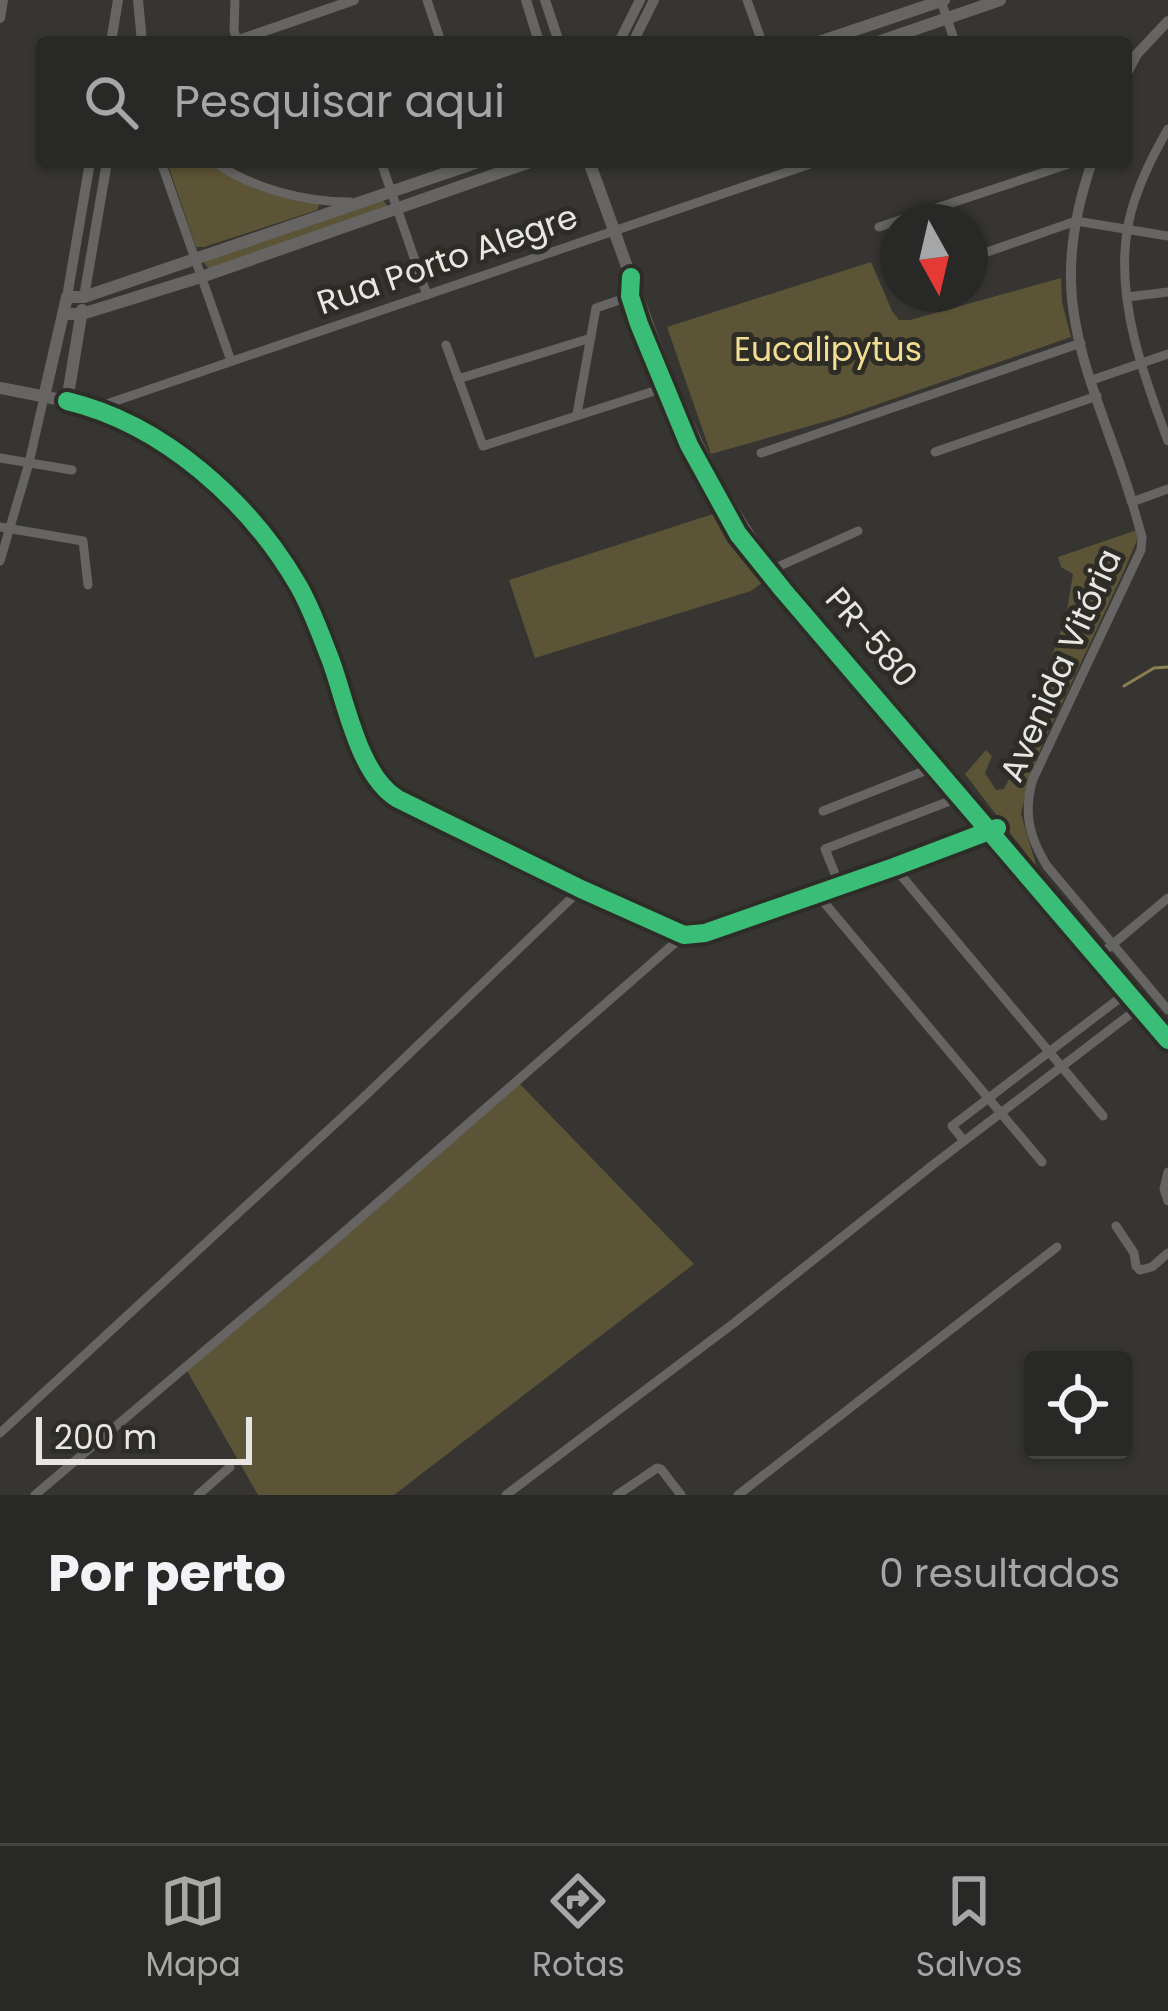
<!DOCTYPE html>
<html lang="pt">
<meta charset="utf-8">
<style>
:root{--surface:#282826;--page:#343432;--text:#f1f3f6;--muted:#a5a6a7;--line:#444443;--accent:#a9a8a4}
body{margin:0;font-family:Poppins,sans-serif;background:var(--page);color:var(--text)}
.controls{position:absolute;right:36px;bottom:36px;display:grid;overflow:hidden;border-radius:12px;box-shadow:0 3px 9px #0004}
.controls button{width:108px;height:108px;display:grid;place-items:center;padding:0;border:0;border-bottom:3px solid var(--line);background:var(--surface);color:var(--text);font:60px sans-serif}
.compass{position:absolute;left:880px;top:204px;width:108px;height:108px;border-radius:50%;background:var(--surface);box-shadow:0 3px 9px #0004;rotate:172deg}
.scale{position:absolute;left:36px;bottom:30px;width:216px;box-sizing:border-box;padding-left:12px;border:6px solid #e7e6e2;border-top:0;font-size:33px;line-height:42px;white-space:nowrap;color:#e7e6e2;-webkit-text-stroke:9px #2d2c26;paint-order:stroke}
.list{margin:0;padding:0;list-style:none}
h2{display:flex;justify-content:space-between;align-items:center;height:156px;margin:0;padding:0 48px;font-size:51px}
h2 small{font-size:39px;font-weight:400;color:var(--muted)}
.icon{flex:none;width:66px;height:66px;fill:none;stroke:currentColor;stroke-width:2;stroke-linecap:round;stroke-linejoin:round}
.map{position:relative;flex:none;width:1168px;height:1495px;overflow:hidden}
.search{position:absolute;background:var(--surface);box-shadow:0 3px 9px #0004;left:36px;right:36px;top:36px;height:132px;display:flex;align-items:center;gap:30px;box-sizing:border-box;padding:0 42px;border-radius:12px;color:var(--muted);font-size:45px}
.sheet{height:348px;background:var(--surface)}
nav{display:flex;justify-content:space-around;align-items:center;box-sizing:border-box;height:168px;border-top:3px solid var(--line);background:var(--surface);font-size:33px;color:var(--muted)}
nav a{display:grid;justify-items:center;gap:6px}
nav .on{color:var(--accent)}
.map>svg:first-child{display:block}
</style>
<div class="map">
<svg width="1168" height="1495" viewBox="0 0 1168 1495">
<rect width="100%" height="100%" fill="#363532"/>
<g fill="#5c5436">
<polygon points="167,162 208,162 214,167 318,203 319,206 317,210 204,247 196,247"/>
<polygon points="383,200 388,207 210,270 204,263 206,259"/>
<polygon points="871,262 892,311 899,320 910,320 1061,278 1062,302 1071,337 841,417 711,454 667,327"/>
<polygon points="713,514 762,583 751,591 535,658 509,580"/>
<polygon points="1137,530 1137,540 1124,571 1040,750 1027,788 1021,814 1037,868 965,774 986,750 992,756 985,773 996,790 1004,789 1023,751 1032,740 1029,718 1066,617 1073,574 1061,567 1058,557"/>
<polygon points="518,1082 694,1264 394,1495 258,1495 186,1369"/>
</g>
<g fill="none" stroke-linecap="round" stroke-linejoin="round">
<polyline stroke="#8b7f53" stroke-width="3" points="1124,686 1154,668 1168,667"/>
<g stroke="#666563" stroke-width="9">
<polyline points="235,0 234,30 237,42"/>
<polyline points="427,0 441,42"/>
<polyline points="747,0 762,42"/>
<polyline points="941,1 955,42"/>
<path d="M1168,129c-18,31 -36,67 -41,103 -11,70 17,145 41,209"/>
<polyline points="161,162 231,361"/>
<path d="M214,162c38,26 89,40 136,40"/>
<polyline points="381,162 427,295"/>
<polyline points="879,227 1075,162"/>
<polyline points="970,258 1076,221 1168,236"/>
<polyline points="897,283 898,283"/>
<polyline points="1127,297 1168,292"/>
<polyline points="446,345 483,446 673,385"/>
<polyline points="458,379 591,338"/>
<polyline points="1092,380 1168,354"/>
<polyline points="95,408 816,162"/>
<polyline points="577,414 596,308 637,294"/>
<polyline points="935,452 1097,396"/>
<polyline points="761,453 1081,343"/>
<polyline points="0,458 72,470"/>
<path d="M1168,489l-36,13 10,35 -1,13 -108,229c-10,33 -4,58 14,87l121,144"/>
<polyline points="0,527 83,541 88,585"/>
<polyline points="0,561 29,463 44,397"/>
<polyline points="773,569 858,531"/>
<polyline points="823,811 942,764"/>
<polyline points="894,867 1103,1116"/>
<polyline points="840,886 825,849 968,794"/>
<polyline points="817,894 1042,1162"/>
<polyline points="1107,949 1168,898"/>
<polyline points="964,1141 952,1126 1133,988"/>
<polyline points="1168,1172 1164,1189 1168,1201"/>
<polyline points="1116,1226 1134,1253 1136,1266 1140,1270 1152,1267 1168,1253"/>
<polyline points="0,1433 364,1097 581,889"/>
<polyline points="35,1495 328,1246 684,935"/>
<polyline points="198,1495 230,1467"/>
<polyline points="506,1495 734,1323 934,1164 1145,1003"/>
<polyline points="617,1495 657,1468 661,1469 681,1495"/>
<polyline points="738,1495 1057,1247"/>
</g>
<g stroke="#666563" stroke-width="10">
<polyline points="138,0 142,42"/>
<polyline points="526,0 539,42"/>
<polyline points="545,0 559,42"/>
<polyline points="0,18 3,0"/>
<polyline points="111,42 118,0"/>
<polyline points="233,42 354,0"/>
<polyline points="619,42 640,0"/>
<polyline points="633,42 654,0"/>
<polyline points="1126,75 1137,54 1168,21"/>
<path d="M1092,162c-13,38 -22,77 -21,118 1,75 40,150 61,222"/>
<polyline points="67,297 90,162"/>
<polyline points="84,297 107,162"/>
<path d="M67,401c96,23 182,100 231,184 14,24 23,51 33,76 15,41 28,115 67,138l183,90 103,46 21,-2 189,-66 103,-39"/>
</g>
<g stroke="#666563" stroke-width="12">
<polyline points="819,42 944,0"/>
<polyline points="878,42 1000,0"/>
<path d="M589,162c53,139 92,288 184,407l395,461"/>
<polyline points="63,314 82,314 201,277 530,162"/>
<polyline points="0,388 67,401 82,310"/>
<polyline points="44,397 67,297 84,297 478,162"/>
</g>
<defs>
<g id="cycleway">
<polyline points="631,277 630,296 639,324 689,445 738,534 783,590 1168,1040"/>
<path d="M67,401c96,23 182,100 231,184 14,24 23,51 33,76 15,41 28,115 67,138l183,90 103,46 21,-2 189,-66 103,-39"/>
</g>
</defs>
<use href="#cycleway" stroke="#2d2c26" stroke-width="26"/>
<use href="#cycleway" stroke="#3abd76" stroke-width="18"/>
</g>
<g text-anchor="middle" stroke-width="10" stroke-linejoin="round" paint-order="stroke">
<g font-size="33" fill="#e7e6e2" stroke="#2d2c26">
<text transform="translate(447 259) rotate(-19)" y="12">Rua Porto Alegre</text>
<text transform="translate(872 637) rotate(49)" y="12">PR-580</text>
<text transform="translate(1060 665) rotate(-66)" y="12">Avenida Vitória</text>
</g>
<g font-size="33" fill="#f2de92" stroke="#2d2c26">
<text x="828" y="361">Eucalipytus</text>
</g>
</g>
</svg>
<div class="controls">
<button><svg class="icon" aria-label="locate" viewBox="0 0 24 24"><circle cx="12" cy="12" r="6"/><path d="M12 2v4M12 18v4M2 12h4M18 12h4"/></svg></button>
</div>
<svg class="compass" viewBox="-18 -18 36 36"><path d="M0-13l5 13h-10z" fill="#e53935"/><path d="M0 13l5-13h-10z" fill="#a5a6a7"/></svg>
<div class="scale">200 m</div>
<div class="search"><svg class="icon" aria-label="search" viewBox="0 0 24 24"><circle cx="10" cy="10" r="6"/><path d="M15 15l6 6"/></svg>Pesquisar aqui</div>
</div>
<section class="sheet">
<h2>Por perto<small>0 resultados</small></h2>
<ul class="list">
</ul>
</section>
<nav>
<a class="on"><svg class="icon" aria-label="map" viewBox="0 0 24 24"><path d="M3 6l6-2 6 2 6-2v14l-6 2-6-2-6 2zM9 4v14M15 6v14"/></svg>Mapa</a>
<a><svg class="icon" aria-label="directions" viewBox="0 0 24 24"><path d="M12 3l9 9-9 9-9-9zM9 14v-3h6M13 9l2 2-2 2"/></svg>Rotas</a>
<a><svg class="icon" aria-label="saved" viewBox="0 0 24 24"><path d="M7 4h10v16l-5-4-5 4z"/></svg>Salvos</a>
</nav>
